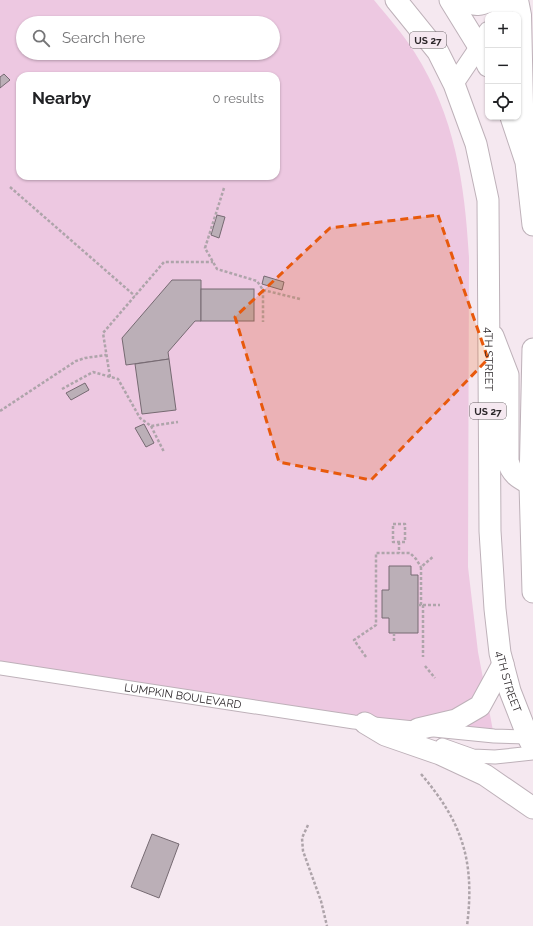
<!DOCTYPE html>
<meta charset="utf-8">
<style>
:root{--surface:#fff;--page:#f6f6f6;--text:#202124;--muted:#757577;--line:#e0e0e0}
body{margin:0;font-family:Raleway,sans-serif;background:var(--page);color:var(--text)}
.controls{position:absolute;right:12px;top:12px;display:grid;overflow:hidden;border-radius:8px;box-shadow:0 1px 3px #0004}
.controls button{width:36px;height:36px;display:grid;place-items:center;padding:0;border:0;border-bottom:1px solid var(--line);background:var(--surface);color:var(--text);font:20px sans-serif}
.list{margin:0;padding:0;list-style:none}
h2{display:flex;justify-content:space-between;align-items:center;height:52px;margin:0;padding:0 16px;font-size:17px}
h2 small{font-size:13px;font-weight:400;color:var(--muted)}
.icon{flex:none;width:22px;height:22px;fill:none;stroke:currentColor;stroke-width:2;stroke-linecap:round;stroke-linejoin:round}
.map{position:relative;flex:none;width:533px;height:926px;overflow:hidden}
.search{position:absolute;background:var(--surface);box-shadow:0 1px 3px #0004;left:16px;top:16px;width:264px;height:44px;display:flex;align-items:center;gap:10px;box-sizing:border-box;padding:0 14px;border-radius:22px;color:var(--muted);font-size:15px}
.panel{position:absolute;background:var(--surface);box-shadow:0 1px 3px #0004;left:16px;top:72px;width:264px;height:108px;border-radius:12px}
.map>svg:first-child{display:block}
</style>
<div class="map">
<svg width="533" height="926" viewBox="0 0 533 926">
<rect width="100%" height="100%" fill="#f5e8f0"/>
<path fill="#edc8e1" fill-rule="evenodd" d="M0,0h374c14,17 29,34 41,53 40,63 50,132 54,205l-1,309 10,85 16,84 -494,-68zM23,23h250v30h-250zM20,76h256v100h-256z"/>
<g fill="#bbafb7" stroke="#766a72">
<polygon points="4,74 10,80 0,88 0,77"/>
<polygon points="217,215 225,217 219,238 211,235"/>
<polygon points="264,276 284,282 282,290 262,284"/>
<polygon points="172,280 201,280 201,321 195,321 168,352 169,359 126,365 122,338"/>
<rect x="201" y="289" width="53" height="32"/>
<polygon points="169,359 176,410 142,414 135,364"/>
<polygon points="85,383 89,390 71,400 66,393"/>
<polygon points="144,424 154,443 146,447 135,428"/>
<polygon points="389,566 411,566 411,575 418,575 418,633 389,633 389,618 382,618 382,590 389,590"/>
<polygon points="152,834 179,844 159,898 131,887"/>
</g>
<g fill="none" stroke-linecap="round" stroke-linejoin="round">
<defs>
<g id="minor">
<path id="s1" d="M0,668l354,54 140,14 34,1 5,-1"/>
<polyline points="442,745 473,756 495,757 533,753"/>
</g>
<g id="secondary">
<polyline points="519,0 522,15 525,149"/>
<polyline points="500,15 509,0"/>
<polyline points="454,84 479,47 488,31"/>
</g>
<g id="trunk">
<path id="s2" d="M396,0l42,52 16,32 22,60 12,56 2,331 5,78 5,44 10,38 18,46 5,10"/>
<polyline points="450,0 479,47 488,66"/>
<path d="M463,0c12,7 18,5 30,0"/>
<polyline points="511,117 526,162 533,225"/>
<path d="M493,336l15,39v86c3,13 11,17 22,23"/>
<polyline points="533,349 530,484 533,592"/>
<polyline points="365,723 385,735 440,754 485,775 533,808"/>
<polyline points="418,729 456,720 480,706 503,664"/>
</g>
</defs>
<use href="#minor" stroke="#beb1b9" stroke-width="15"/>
<use href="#secondary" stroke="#beb1b9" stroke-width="20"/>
<use href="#trunk" stroke="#beb1b9" stroke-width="23"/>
<g stroke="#aea4aa" stroke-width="2.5" stroke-dasharray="3 2" stroke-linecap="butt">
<polyline points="10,187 135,296"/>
<polyline points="224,188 205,248 217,269 257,281 263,290 263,322"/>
<polyline points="263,290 300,299"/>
<polyline points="110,377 103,333 164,262 213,262"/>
<polyline points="62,389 93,372 118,379 140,418 151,426 178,422"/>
<polyline points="0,411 76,361 85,358 106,355"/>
<polyline points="151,426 164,452"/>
<rect x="393" y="524" width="12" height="18"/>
<polyline points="399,542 399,553"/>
<polyline points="418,605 440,605"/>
<polyline points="421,605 421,567 434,556"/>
<polyline points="423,605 423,657"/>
<polyline points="394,633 394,641"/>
<polyline points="366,657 354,640 376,625 376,553 410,553 416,559 421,567"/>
<polyline points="425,666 435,678"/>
<path d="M421,774c42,49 54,88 46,152"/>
<polyline points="308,825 302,838 303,851 321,901 327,926"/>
</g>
<use href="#minor" stroke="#fff" stroke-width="13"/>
<use href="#secondary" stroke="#fff" stroke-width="18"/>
<use href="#trunk" stroke="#fff" stroke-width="21"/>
</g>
<path fill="#e8590c" fill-opacity="0.2" stroke="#e8590c" stroke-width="3" stroke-dasharray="8 5" stroke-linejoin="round" d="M438,215l50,144 -117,121 -92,-18 -44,-145 95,-89z"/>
<g text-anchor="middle" stroke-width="3" stroke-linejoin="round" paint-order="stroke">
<g fill="#f5e8f0" stroke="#686065" stroke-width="1">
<rect x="410" y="32" width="36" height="16" rx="3"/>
<rect x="470" y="403" width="36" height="16" rx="3"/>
</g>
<g font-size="10" font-weight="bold" fill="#2b2629">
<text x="428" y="44">US 27</text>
<text x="488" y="415">US 27</text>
</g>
<g font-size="11" fill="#2b2629" stroke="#f5e8f0">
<text dy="4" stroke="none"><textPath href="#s2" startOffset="383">4TH STREET</textPath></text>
<text dy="4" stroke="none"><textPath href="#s2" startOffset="707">4TH STREET</textPath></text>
<text dy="4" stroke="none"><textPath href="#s1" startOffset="185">LUMPKIN BOULEVARD</textPath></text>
</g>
</g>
</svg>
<div class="controls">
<button>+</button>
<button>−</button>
<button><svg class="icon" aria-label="locate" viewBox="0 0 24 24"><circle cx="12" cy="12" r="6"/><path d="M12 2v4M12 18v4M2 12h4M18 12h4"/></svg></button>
</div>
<div class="search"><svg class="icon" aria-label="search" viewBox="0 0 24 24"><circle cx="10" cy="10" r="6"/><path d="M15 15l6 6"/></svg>Search here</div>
<section class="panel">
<h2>Nearby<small>0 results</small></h2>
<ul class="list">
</ul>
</section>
</div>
